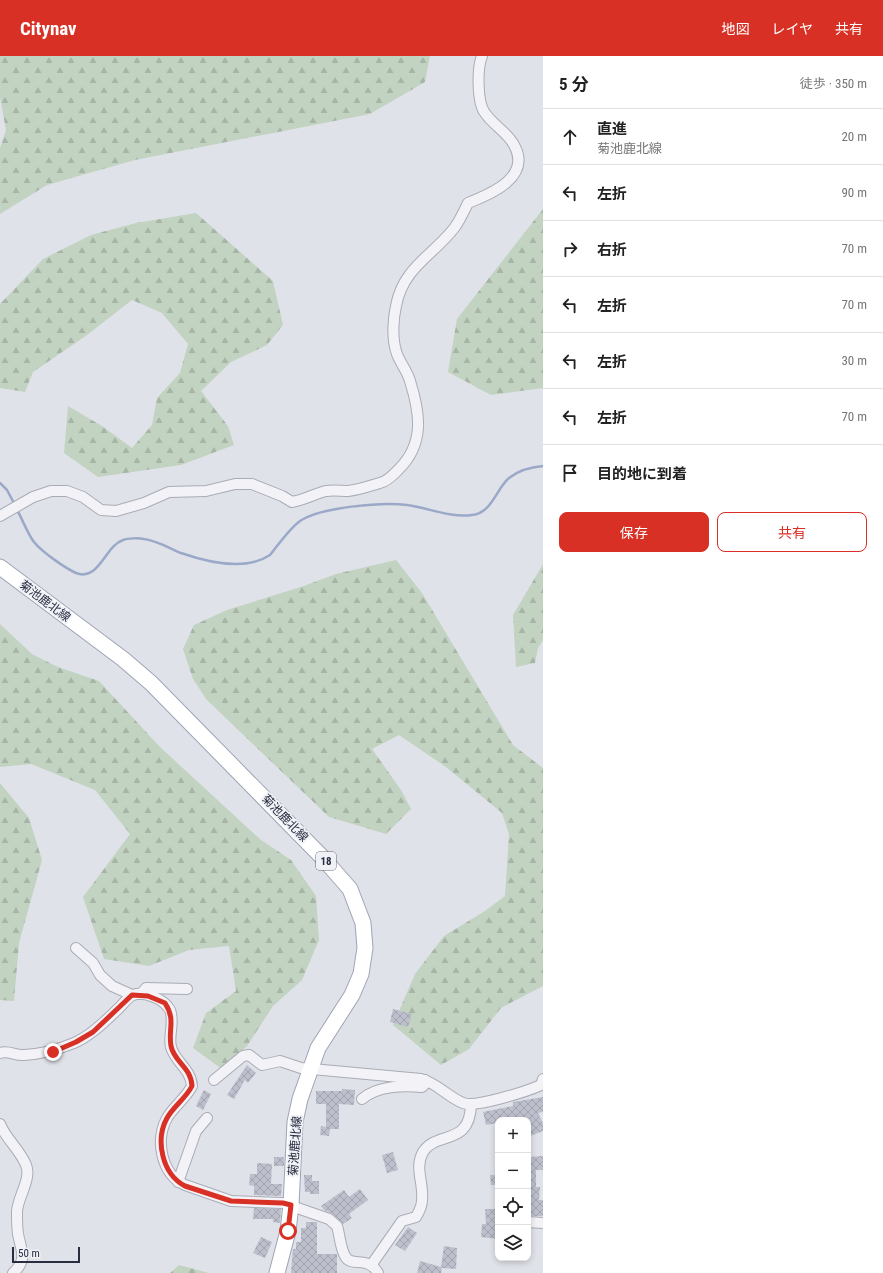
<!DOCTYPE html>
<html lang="ja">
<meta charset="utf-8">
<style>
:root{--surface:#fff;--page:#f6f6f6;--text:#222;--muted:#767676;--line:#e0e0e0;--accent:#d93025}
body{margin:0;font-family:"Roboto Condensed","Noto Sans JP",sans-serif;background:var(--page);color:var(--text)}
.controls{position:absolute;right:12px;bottom:12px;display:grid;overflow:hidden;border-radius:8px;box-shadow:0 2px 6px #0003}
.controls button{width:36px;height:36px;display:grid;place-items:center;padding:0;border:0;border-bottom:1px solid var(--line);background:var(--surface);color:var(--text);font:20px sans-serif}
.scale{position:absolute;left:12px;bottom:10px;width:68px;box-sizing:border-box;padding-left:4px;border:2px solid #282d40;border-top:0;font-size:11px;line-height:14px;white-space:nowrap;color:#282d40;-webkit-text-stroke:3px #eff1f6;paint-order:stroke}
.stop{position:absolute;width:12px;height:12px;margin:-9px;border:3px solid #d93025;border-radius:50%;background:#fff}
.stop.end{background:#d93025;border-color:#fff;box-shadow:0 1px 4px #0008}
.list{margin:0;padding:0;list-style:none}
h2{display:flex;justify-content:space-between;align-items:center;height:52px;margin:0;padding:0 16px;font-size:17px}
h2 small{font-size:13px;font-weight:400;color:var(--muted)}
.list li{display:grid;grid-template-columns:26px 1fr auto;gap:12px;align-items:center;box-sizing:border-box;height:56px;padding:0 16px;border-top:1px solid var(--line)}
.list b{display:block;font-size:15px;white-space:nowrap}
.list p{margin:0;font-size:13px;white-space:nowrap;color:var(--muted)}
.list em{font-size:13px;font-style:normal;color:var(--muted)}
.actions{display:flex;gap:8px;padding:12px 16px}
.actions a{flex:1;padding:9px 0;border:1px solid var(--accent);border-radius:8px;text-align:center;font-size:14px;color:var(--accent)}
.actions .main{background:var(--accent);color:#fff}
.icon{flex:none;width:22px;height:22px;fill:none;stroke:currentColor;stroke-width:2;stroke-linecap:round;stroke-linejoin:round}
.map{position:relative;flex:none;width:543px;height:1217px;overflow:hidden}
header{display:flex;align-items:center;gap:24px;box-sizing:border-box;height:56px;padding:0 20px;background:var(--accent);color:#fff}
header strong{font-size:19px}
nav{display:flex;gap:22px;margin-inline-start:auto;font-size:14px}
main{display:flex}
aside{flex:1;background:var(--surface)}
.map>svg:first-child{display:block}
</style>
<header>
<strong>Citynav</strong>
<nav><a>地図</a><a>レイヤ</a><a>共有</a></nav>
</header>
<main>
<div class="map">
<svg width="543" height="1217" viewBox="0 0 543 1217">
<defs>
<pattern id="forest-firs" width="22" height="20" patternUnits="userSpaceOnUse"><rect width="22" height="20" fill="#c2d3c1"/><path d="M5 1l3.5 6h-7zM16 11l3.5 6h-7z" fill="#a7b5a7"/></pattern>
<pattern id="building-cross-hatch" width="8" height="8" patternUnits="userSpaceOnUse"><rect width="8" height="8" fill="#bdc0cc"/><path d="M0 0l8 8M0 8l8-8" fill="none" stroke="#a2a5b0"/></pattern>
</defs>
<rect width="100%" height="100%" fill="#e0e2e9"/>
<g fill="url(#forest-firs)">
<polygon points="0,0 430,0 425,26 370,58 135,104 47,129 0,158 0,92 6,74 0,41"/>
<polygon points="543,153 543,332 491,339 448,316 457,263"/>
<polygon points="196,157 273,225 283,269 267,289 231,306 201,335 228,370 234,389 181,409 98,421 64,397 68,350 102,370 132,392 152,369 157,342 180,317 188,288 162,257 132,244 87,279 33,316 25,336 0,332 0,248 43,203 91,179 136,167"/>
<polygon points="396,504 422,537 513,689 543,712 543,930 501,952 469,993 441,1009 393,969 415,918 444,880 485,855 505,840 509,778 502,757 446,711 399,679 372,693 401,734 411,753 386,778 329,761 206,643 193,623 183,593 194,569 227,554 301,531 336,518"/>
<polygon points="543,508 543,584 538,592 535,607 516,611 513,559"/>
<polygon points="0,568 32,598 58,611 99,625 160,691 261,784 291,804 316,840 319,884 302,924 273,950 247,990 222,1013 193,992 206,957 236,935 229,890 189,894 149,910 104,903 83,841 130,778 95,734 31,708 0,711"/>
<polygon points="0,727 29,762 42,804 19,887 14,945 0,944"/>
<polygon points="179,1209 209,1217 170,1217"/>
</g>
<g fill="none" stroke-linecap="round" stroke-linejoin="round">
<g stroke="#9ba9c9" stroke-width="2.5">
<polyline points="0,427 7,434 15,449"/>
<path d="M17,454c6,10 10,23 17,32 8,10 31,26 42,31 23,9 29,-27 47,-33 5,-2 16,-2 21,-1 14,2 25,9 37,14 26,9 65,18 89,2 9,-11 19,-26 30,-34 20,-14 83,-19 107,-16 23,3 42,13 65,10 20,-2 24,-26 37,-37 10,-8 22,-11 34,-12"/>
</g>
</g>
<g fill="url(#building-cross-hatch)">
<polygon points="393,953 412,958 408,971 390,966"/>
<polygon points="247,1009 256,1017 248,1027 245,1024 234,1043 227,1039"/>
<polygon points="342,1033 355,1034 354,1049 339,1048 339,1073 330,1073 329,1080 320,1079 321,1070 326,1071 326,1048 316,1048 316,1035 342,1035"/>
<polygon points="204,1034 211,1038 203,1054 196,1050"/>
<polygon points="543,1041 543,1056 538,1057 543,1067 543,1075 528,1081 528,1064 498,1064 498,1067 486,1069 483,1056 513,1050 513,1046"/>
<polygon points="393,1096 398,1114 387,1117 382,1099"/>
<polygon points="543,1100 543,1114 536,1114 536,1131 540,1131 539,1144 543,1144 543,1160 528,1160 528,1101"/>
<rect x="274" y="1101" width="10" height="9"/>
<polygon points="257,1107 272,1108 271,1128 282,1128 281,1140 254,1139 254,1130 249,1129 250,1118 257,1118"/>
<polygon points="304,1119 312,1119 312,1125 319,1125 319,1138 310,1138 310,1136 305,1136"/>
<polygon points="490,1119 498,1119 498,1129 491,1129"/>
<polygon points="360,1133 368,1144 349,1158 352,1162 343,1168 333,1158 324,1154 321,1150 344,1134 349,1141"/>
<polygon points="254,1152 281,1153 280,1167 273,1166 273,1163 253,1163"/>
<polygon points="485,1153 498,1153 498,1183 481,1181 482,1168 486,1168"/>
<polygon points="306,1166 317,1166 317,1198 337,1198 337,1217 291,1217 293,1193 296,1193 296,1186 301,1186 301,1172 306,1172"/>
<polygon points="408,1171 417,1177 405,1195 395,1189"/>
<polygon points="261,1181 272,1186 265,1202 253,1197"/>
<polygon points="444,1190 457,1192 456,1213 442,1212 441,1217 417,1217 420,1205 441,1211"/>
</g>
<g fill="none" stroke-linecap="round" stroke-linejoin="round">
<defs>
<g id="street">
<path d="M0,460l33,-19 18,-6h16l16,6 18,13 15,1 28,-8 25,-11 37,-1 29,-7h17l30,12 10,6c12,-2 22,-8 34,-11 7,-1 15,0 22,0 10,-1 22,-5 32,-8 8,-2 14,-9 19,-14 26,-26 21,-56 11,-88 -3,-11 -11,-19 -14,-30 -4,-13 -3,-32 0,-45 7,-39 38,-51 59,-79 5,-7 9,-16 13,-24 23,-9 64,-26 46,-58 -7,-13 -21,-20 -29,-32 -8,-10 -8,-45 -3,-57"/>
<polyline points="76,892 93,907 100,919 112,930 132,939"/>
<polyline points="141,938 146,932 187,933"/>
<path d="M0,997c8,-3 16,3 24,2 18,-1 33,-5 50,-12 18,-8 31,-22 45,-35 4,-4 9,-11 14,-13 12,-4 31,4 37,15 5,12 -2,25 1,37 4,15 20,22 21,39 -6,12 -18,20 -25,32 -12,22 -6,56 18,67l46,16 52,2 46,16 8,7c3,10 3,21 8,30 6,12 23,-1 33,17"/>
<path d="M214,1024l29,-24 6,-1 13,10 18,-4 21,7 120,11c16,4 27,18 42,24 12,5 65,-12 78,-18l2,-6"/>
<path d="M362,1043c15,-13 41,-14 60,-12l2,-2 1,-5"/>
<path d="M0,1068c6,15 20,26 26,41 6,14 -9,33 -9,47 0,7 0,15 1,22 3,16 10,26 -5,39"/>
<polyline points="178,1126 196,1075 207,1062"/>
<polyline points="528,1166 543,1167"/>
<path d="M372,1208l30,-43 14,-4c3,-5 6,-11 6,-17 2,-17 -8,-32 1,-48 14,-22 47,-5 48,-48"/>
</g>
<polyline id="primary" points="0,511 123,603 151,627 322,801 350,833 363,867 365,892 361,918 352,939 318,992 300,1043 295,1066 291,1149 288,1175 277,1217"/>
</defs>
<use href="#street" stroke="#a9acb6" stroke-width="12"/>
<use href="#primary" stroke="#9fa4b5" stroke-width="17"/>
<use href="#street" stroke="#f3f3f7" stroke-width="10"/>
<use href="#primary" stroke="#fff" stroke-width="15"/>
</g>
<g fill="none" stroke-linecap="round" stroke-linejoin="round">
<path stroke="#d93025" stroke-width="5" d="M53,996l23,-10 17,-10 39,-37 16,1 17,7c11,17 3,26 6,43 3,16 20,21 21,40 -6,12 -18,20 -25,32 -12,22 -5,56 18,68l46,15 52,2 8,2 -3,26"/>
</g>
<g text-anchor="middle" stroke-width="3.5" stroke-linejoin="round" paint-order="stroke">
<rect fill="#eff1f6" stroke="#646877" stroke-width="1" x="316" y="796" width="20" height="18" rx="3"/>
<g font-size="11" font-weight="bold" fill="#282d40">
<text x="326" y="809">18</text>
</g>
<g font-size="12" fill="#282d40" stroke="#eff1f6">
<text transform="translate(45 545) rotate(37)" y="4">菊池鹿北線</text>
<text transform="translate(285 762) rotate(46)" y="4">菊池鹿北線</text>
<text transform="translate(295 1090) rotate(-86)" y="4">菊池鹿北線</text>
</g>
</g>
</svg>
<div class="controls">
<button>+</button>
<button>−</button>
<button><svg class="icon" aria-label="locate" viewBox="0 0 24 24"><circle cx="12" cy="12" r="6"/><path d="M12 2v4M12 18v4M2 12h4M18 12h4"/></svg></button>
<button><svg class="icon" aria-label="layers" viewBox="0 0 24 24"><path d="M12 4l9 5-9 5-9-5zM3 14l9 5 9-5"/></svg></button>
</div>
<div class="scale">50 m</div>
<div class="stop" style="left:288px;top:1175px"></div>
<div class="stop end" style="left:53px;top:996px"></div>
</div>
<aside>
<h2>5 分<small>徒歩 · 350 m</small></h2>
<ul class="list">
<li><svg class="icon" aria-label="ahead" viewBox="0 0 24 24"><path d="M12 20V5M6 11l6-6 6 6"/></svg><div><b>直進</b><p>菊池鹿北線</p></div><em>20 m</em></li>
<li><svg class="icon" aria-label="left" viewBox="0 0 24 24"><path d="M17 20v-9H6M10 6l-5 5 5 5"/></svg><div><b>左折</b></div><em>90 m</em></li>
<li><svg class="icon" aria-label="right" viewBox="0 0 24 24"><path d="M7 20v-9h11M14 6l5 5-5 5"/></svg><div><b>右折</b></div><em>70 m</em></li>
<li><svg class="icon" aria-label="left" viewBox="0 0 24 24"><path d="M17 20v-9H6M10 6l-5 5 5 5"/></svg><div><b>左折</b></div><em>70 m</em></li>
<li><svg class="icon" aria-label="left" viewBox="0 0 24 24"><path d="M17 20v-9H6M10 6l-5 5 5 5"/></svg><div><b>左折</b></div><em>30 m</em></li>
<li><svg class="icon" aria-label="left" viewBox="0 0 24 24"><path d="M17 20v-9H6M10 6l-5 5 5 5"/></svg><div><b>左折</b></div><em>70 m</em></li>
<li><svg class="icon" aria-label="arrive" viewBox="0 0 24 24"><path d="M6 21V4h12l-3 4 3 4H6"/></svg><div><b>目的地に到着</b></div></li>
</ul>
<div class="actions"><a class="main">保存</a><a>共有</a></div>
</aside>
</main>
